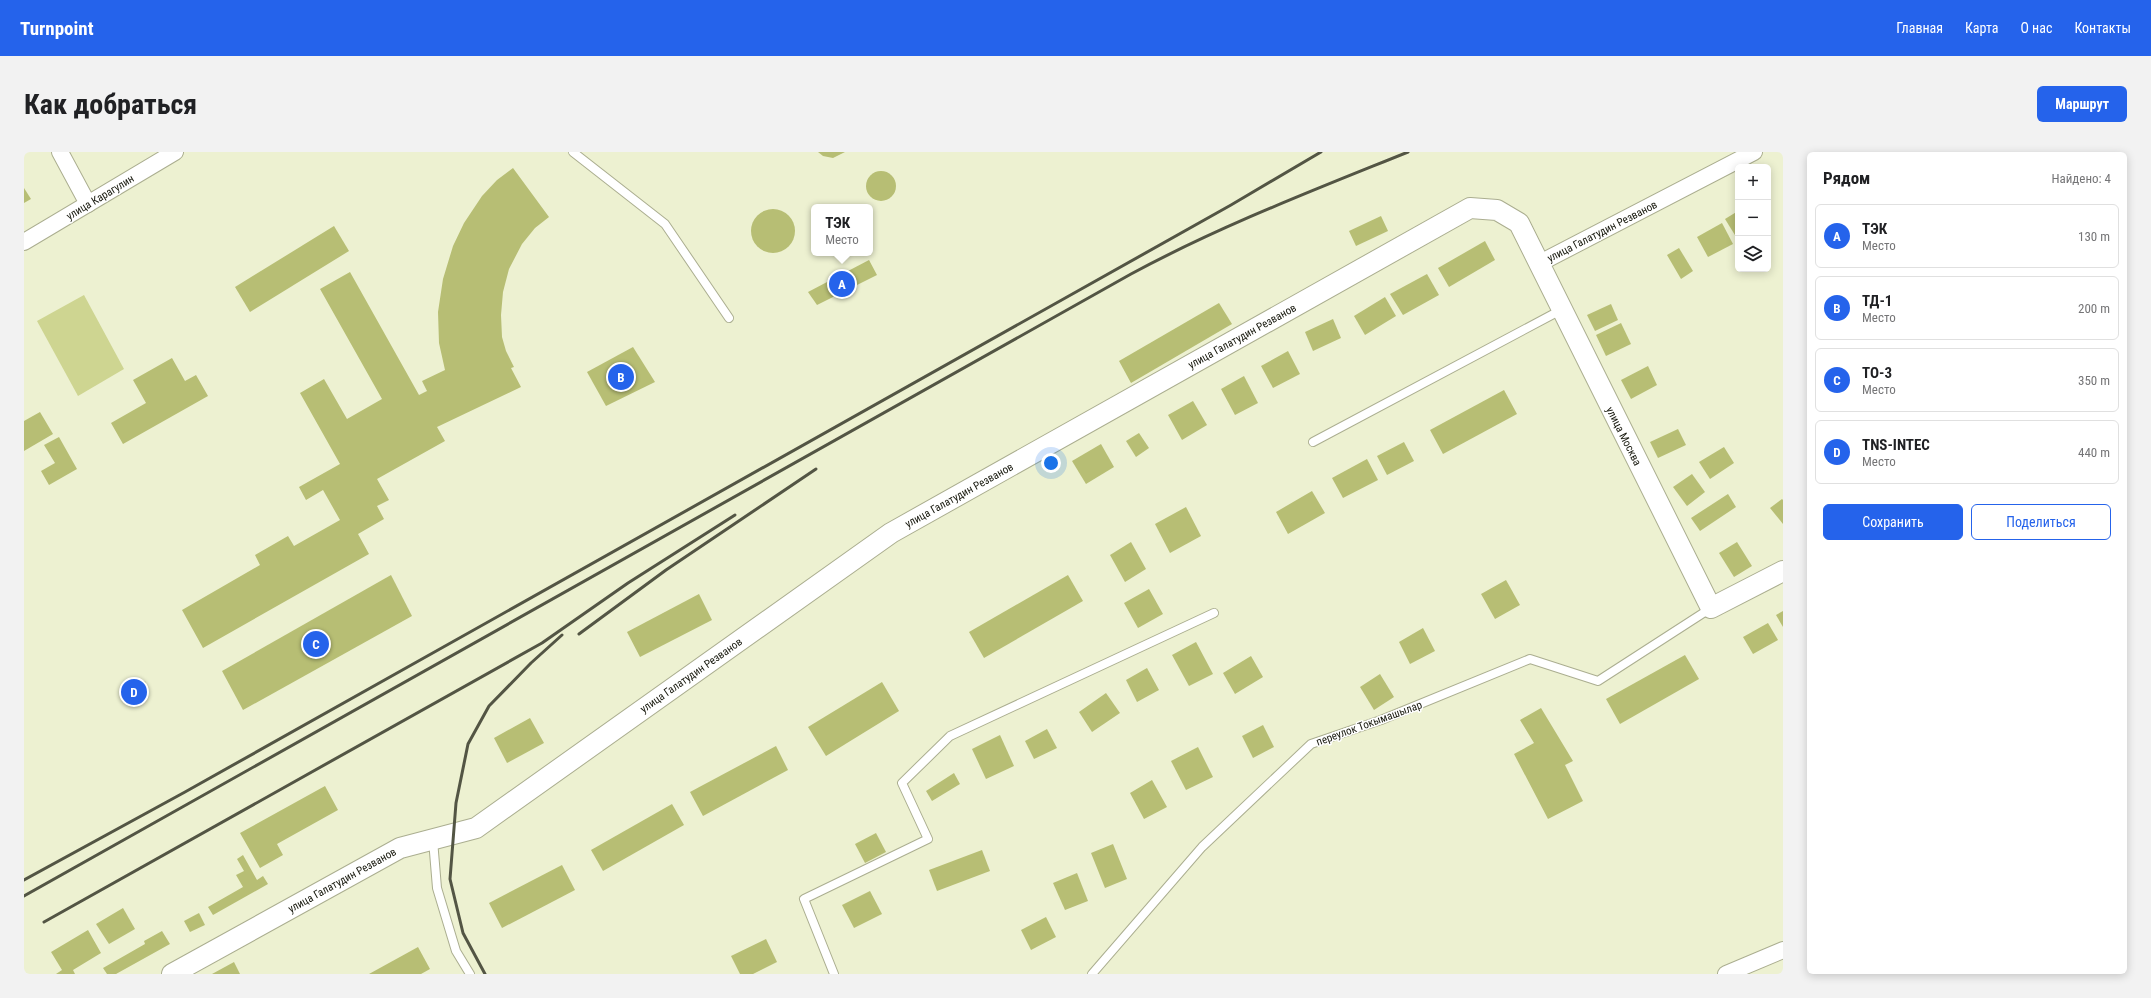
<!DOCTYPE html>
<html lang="ru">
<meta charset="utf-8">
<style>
:root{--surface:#fff;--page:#f2f2f2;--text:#202124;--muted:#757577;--line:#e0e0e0;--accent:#2563eb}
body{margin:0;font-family:"Roboto Condensed",sans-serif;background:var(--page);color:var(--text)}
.controls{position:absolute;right:12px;top:12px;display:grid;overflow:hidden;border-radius:6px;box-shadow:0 2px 10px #0003}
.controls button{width:36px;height:36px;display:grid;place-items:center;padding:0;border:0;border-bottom:1px solid var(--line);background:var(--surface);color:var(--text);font:20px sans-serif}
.you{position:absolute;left:1027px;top:311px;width:14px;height:14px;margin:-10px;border:3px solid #fff;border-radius:50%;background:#1a73e8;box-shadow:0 0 0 6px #1a73e833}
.badge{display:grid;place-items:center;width:26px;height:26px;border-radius:50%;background:var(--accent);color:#fff;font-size:13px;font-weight:700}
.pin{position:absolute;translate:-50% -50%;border:2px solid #fff;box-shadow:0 1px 4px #0006}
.popup{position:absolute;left:787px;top:52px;width:62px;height:52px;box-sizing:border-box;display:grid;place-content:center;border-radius:6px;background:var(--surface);filter:drop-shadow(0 1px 3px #0005);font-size:13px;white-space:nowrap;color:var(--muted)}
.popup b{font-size:15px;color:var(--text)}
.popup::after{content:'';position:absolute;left:50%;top:100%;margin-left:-8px;border:8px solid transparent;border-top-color:var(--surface)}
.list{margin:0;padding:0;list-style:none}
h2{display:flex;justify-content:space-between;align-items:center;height:52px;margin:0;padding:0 16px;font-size:17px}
h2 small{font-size:13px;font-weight:400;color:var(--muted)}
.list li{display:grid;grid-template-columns:26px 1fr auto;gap:12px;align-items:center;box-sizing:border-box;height:64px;margin:0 8px 8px;padding:0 8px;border:1px solid var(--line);border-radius:6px}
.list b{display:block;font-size:15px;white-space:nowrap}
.list p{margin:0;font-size:13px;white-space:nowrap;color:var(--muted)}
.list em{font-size:13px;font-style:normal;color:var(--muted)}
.actions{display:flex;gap:8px;padding:12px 16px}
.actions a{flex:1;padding:9px 0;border:1px solid var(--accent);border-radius:6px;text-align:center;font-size:14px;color:var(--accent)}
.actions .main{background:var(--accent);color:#fff}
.icon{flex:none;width:22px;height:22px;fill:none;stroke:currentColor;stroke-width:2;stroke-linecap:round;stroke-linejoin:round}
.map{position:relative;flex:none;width:1759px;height:822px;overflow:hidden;border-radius:6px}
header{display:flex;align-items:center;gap:24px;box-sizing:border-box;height:56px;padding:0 20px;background:var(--accent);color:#fff}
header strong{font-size:19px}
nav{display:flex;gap:22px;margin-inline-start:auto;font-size:14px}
.intro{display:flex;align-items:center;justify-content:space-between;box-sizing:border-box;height:96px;padding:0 24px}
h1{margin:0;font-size:28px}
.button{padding:10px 18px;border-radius:6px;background:var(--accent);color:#fff;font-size:14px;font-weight:700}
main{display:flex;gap:24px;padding:0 24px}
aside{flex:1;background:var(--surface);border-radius:6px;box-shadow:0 2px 10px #0003}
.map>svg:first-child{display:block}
</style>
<header>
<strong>Turnpoint</strong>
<nav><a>Главная</a><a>Карта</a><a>О нас</a><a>Контакты</a></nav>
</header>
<div class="intro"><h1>Как добраться</h1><a class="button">Маршрут</a></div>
<main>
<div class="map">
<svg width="1759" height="822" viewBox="0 0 1759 822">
<rect width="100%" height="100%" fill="#edf1d1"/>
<polygon fill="#ced591" points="60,143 100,217 54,244 13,169"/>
<g fill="#b7be74">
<polygon points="794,0 821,0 809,6 799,4"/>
<polygon points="489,16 525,65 511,76 498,92 485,117 479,140 477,163 478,185 482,199 490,215 487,216 497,235 413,275 421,289 353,327 365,348 353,354 360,367 334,382 345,402 179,496 158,458 236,413 231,403 264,384 270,394 316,368 299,338 282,348 275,335 316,312 276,241 300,227 323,267 358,247 296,137 326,120 395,243 403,239 398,229 421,218 415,191 414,160 419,127 429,94 440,71 458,44 473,28"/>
<circle cx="857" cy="34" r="15"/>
<polygon points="0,36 7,47 0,51"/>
<circle cx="749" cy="79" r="22"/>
<polygon points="1714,59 1714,88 1701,67"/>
<polygon points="1357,64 1364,79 1332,94 1325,79"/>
<polygon points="1698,71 1709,92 1684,105 1673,85"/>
<polygon points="310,74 325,99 226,160 211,135"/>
<polygon points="1461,89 1471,108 1425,135 1414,116"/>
<polygon points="1655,96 1669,119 1657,127 1643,103"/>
<polygon points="845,108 853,123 793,153 784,140"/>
<polygon points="1403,122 1415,143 1379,163 1366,142"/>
<polygon points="1361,145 1372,164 1341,183 1330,164"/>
<polygon points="1195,151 1208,172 1107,231 1095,209"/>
<polygon points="1587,152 1594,168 1571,179 1563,163"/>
<polygon points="1309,167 1317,186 1289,199 1281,180"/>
<polygon points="1597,171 1607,192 1582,204 1572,183"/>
<polygon points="609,195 631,230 582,254 563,220"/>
<polygon points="1264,199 1276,222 1249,236 1237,214"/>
<polygon points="148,206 161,229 172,223 184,244 99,292 87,271 122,251 109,228"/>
<polygon points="1624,214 1633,233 1607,247 1597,228"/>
<polygon points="1220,224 1234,251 1211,263 1197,237"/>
<polygon points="1480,238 1493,262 1419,302 1406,278"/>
<polygon points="1169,249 1183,273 1158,288 1144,263"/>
<polygon points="16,260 29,282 0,299 0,269"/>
<polygon points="1654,277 1662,293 1634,306 1626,290"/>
<polygon points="1115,281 1125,296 1112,305 1102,289"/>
<polygon points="35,285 53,317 25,333 17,319 31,311 20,293"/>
<polygon points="1380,290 1390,309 1363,323 1353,304"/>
<polygon points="1077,292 1090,315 1062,332 1048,309"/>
<polygon points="1700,295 1710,311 1686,327 1675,310"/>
<polygon points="1343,307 1354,328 1319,346 1308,326"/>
<polygon points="1668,322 1681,340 1663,354 1649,335"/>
<polygon points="1288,339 1301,361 1264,382 1252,360"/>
<polygon points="1704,342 1712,355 1676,379 1667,366"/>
<polygon points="1758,347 1759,348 1759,372 1746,356"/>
<polygon points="1162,355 1177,384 1146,401 1131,372"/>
<polygon points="1107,390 1122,417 1101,430 1086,403"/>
<polygon points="1713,390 1728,414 1710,425 1695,401"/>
<polygon points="367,423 388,464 219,558 198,519"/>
<polygon points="1044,423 1059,449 960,506 945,480"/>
<polygon points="1482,428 1496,453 1471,467 1457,442"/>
<polygon points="1125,437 1139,462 1114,476 1100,451"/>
<polygon points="675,442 688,468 616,505 603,480"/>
<polygon points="1759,459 1759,475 1752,463"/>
<polygon points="1744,471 1754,488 1729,502 1719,485"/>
<polygon points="1399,476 1411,499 1386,512 1375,490"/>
<polygon points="1172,490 1189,522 1165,534 1148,503"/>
<polygon points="1661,503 1675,527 1596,572 1582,547"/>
<polygon points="1227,504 1239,525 1211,542 1199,521"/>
<polygon points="1123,516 1135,538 1113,550 1102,528"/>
<polygon points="1356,522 1370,545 1350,558 1336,535"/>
<polygon points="121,529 124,539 101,548 96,540"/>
<polygon points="858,530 875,559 802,604 784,575"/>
<polygon points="1082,541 1096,561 1068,580 1055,560"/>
<polygon points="1517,556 1549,609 1541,613 1559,649 1524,667 1490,602 1510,591 1496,568"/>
<polygon points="506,566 520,591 483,611 470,586"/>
<polygon points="1239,573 1250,595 1229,606 1218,584"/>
<polygon points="1023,577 1033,596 1010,607 1001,589"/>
<polygon points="976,583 990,614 962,627 948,597"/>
<polygon points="752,594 764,618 679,664 666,640"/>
<polygon points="1174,595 1189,625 1162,638 1147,609"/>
<polygon points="930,621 936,632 908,649 902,639"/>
<polygon points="1128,628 1143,655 1120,667 1106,641"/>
<polygon points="301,634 314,658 253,692 259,703 236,716 216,681"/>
<polygon points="648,652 660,673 579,719 567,698"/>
<polygon points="852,681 862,700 841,711 831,692"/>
<polygon points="1089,692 1103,727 1081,736 1067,701"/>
<polygon points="958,698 966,719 913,739 905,718"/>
<polygon points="219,703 233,728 239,724 244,732 189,763 184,755 219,735 212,723 220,719 213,707"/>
<polygon points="538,713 551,738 478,776 465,751"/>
<polygon points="1053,721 1064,749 1041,758 1029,731"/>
<polygon points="846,739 858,762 830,776 818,753"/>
<polygon points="99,756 111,777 85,792 72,772"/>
<polygon points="175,761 181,773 166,780 160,769"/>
<polygon points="1022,765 1032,785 1007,798 997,778"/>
<polygon points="64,778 77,801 49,818 51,822 32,822 38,818 27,800"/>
<polygon points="138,779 146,792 92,822 83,822 79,816 121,792 120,789"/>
<polygon points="742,787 753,810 729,822 716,822 707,804"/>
<polygon points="394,795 406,817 397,822 345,822"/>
<polygon points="210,810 216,822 188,822"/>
</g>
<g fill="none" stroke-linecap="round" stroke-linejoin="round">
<defs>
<g id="service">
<polyline points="549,0 641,72 705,166"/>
<polyline points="1289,290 1537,158"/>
<polyline points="409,688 413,736 432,799 446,822"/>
<polyline points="810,822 780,747 904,687 878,631 926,584 1190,461"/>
<polyline points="1068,822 1178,695 1287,592 1357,568 1506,507 1574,529 1687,456"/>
</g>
<g id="minor">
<polyline points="36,0 64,52"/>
<polyline points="0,90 151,0"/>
<polyline points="1514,112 1730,0"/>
<polyline points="1702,822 1759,798"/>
</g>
<polyline id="tertiary" points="148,822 376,696 452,676 867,381 1446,56 1473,58 1495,71 1687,456 1759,419"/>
</defs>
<use href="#service" stroke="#abae90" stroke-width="10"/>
<use href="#minor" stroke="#abae90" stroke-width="18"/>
<use href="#tertiary" stroke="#abae90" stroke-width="22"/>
<use href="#service" stroke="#fff" stroke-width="8"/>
<use href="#minor" stroke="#fff" stroke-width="16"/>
<use href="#tertiary" stroke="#fff" stroke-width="20"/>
<g stroke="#535544" stroke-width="3">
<polyline points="555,482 642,418 792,317"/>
<polyline points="0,728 161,640 1207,53 1297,0"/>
<path d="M0,744l1107,-622c89,-48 183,-84 277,-122"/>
<polyline points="20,770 518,491 604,431 711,363"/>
<polyline points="461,822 439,781 426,727 432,651 444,592 465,554 507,511 538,483"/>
</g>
</g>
<g text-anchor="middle" stroke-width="3" stroke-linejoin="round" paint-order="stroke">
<g font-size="11" fill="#16170c" stroke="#fff">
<text transform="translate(76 45) rotate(-31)" y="4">улица Карагулин</text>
<text transform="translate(1578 79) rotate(-27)" y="4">улица Галатудин Резванов</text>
<text transform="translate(1218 184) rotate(-29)" y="4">улица Галатудин Резванов</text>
<text transform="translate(1600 284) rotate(63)" y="4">улица Москва</text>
<text transform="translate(935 343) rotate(-29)" y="4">улица Галатудин Резванов</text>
<text transform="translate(667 523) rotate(-35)" y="4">улица Галатудин Резванов</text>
<text transform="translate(1345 571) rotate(-20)" y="4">переулок Токымашылар</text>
<text transform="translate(318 728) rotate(-29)" y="4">улица Галатудин Резванов</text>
</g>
</g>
</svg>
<div class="controls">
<button>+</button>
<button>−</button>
<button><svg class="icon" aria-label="layers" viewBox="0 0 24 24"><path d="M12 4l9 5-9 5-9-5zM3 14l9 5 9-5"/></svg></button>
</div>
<div class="you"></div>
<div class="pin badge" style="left:818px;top:132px">A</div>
<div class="popup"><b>ТЭК</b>Место</div>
<div class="pin badge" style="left:597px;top:225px">B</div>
<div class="pin badge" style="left:292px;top:492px">C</div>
<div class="pin badge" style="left:110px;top:540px">D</div>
</div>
<aside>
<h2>Рядом<small>Найдено: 4</small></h2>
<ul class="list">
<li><span class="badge">A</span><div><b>ТЭК</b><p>Место</p></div><em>130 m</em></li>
<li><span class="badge">B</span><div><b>ТД-1</b><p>Место</p></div><em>200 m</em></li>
<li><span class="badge">C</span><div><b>ТО-3</b><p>Место</p></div><em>350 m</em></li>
<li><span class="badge">D</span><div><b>TNS-INTEC</b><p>Место</p></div><em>440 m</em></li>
</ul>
<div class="actions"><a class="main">Сохранить</a><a>Поделиться</a></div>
</aside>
</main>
